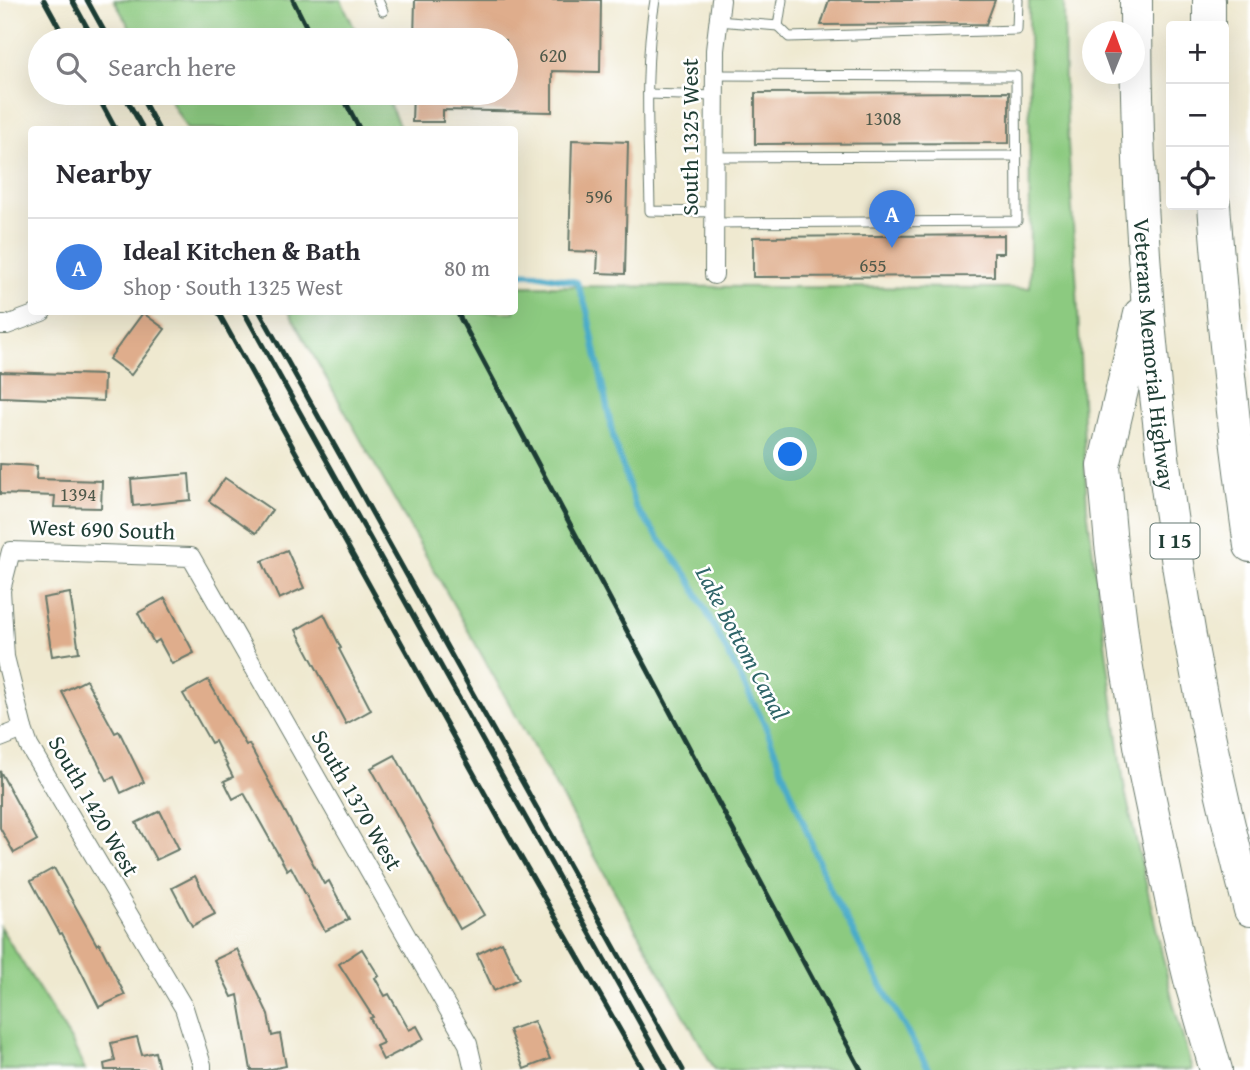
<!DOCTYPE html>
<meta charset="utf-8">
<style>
:root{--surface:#fff;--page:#f2f2f3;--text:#2b2b33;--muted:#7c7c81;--line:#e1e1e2;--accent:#d1495b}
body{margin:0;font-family:"Gentium Book Plus",serif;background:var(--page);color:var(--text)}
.controls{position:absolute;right:21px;top:21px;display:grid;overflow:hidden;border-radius:7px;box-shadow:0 7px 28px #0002}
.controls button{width:63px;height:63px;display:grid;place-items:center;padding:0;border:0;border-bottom:2px solid var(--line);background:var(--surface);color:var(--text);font:35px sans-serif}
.compass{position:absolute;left:1082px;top:21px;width:63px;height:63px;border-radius:50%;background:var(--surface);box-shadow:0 7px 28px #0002;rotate:1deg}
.you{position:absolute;left:791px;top:455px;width:24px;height:24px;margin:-18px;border:5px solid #fff;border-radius:50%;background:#1a73e8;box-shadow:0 0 0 10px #1a73e833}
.badge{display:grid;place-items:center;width:46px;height:46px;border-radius:50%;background:var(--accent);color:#fff;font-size:23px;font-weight:700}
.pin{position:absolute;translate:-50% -58px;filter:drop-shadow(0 2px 4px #0008)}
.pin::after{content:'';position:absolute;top:37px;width:24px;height:21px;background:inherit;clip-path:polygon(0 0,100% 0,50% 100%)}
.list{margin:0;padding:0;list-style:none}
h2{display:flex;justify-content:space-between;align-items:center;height:91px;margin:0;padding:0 28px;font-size:30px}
h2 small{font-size:23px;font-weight:400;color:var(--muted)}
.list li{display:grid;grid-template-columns:46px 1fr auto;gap:21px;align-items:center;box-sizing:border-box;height:98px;padding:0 28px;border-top:2px solid var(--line)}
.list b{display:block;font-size:26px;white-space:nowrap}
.list p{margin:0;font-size:23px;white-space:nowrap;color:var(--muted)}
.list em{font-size:23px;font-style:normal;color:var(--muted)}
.icon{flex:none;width:38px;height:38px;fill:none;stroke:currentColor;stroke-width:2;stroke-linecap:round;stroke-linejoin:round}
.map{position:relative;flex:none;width:1250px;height:1070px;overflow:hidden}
.search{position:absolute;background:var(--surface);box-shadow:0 7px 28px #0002;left:28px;top:28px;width:490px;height:77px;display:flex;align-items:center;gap:18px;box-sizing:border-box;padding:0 24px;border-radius:38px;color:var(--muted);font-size:26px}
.panel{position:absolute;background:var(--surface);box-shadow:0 7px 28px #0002;left:28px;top:126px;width:490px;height:189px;border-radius:7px}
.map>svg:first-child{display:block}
</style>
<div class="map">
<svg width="1250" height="1070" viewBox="0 0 1250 1070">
<rect width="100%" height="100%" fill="#fff"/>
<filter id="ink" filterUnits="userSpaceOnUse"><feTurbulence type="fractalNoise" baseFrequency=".0143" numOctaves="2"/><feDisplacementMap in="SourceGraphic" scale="14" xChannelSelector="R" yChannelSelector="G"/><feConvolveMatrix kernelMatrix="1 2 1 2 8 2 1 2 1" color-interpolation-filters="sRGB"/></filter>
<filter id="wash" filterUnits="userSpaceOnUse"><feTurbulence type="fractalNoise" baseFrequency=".00686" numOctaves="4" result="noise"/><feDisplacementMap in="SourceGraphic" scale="28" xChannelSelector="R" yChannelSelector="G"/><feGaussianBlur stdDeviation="1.57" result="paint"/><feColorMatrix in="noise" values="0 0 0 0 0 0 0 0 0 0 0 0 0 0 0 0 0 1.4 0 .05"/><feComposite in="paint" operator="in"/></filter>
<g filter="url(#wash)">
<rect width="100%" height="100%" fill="#efe9d0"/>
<g fill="#8cca80" stroke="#56845a" stroke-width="2">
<polygon points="114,0 341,0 360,40 137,40"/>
<polygon points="1029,0 1064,0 1065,93 1077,290 1087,508 1125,791 1173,1002 1192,1070 715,1070 289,312 514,312 515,286 1030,288"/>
<polygon points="166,93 384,93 401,129 187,129"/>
<polygon points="0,927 72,1042 85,1070 0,1070"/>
</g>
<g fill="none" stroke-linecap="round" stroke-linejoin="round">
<polyline stroke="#4aabc9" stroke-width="6" points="514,273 536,274 577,282 587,310 614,440 636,508 689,578 764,723 828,885 875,974 929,1070"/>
</g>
<g id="blocks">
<g fill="#dfad8c">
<polygon points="415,0 601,0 600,72 552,71 552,112 443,110 443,122 412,122 413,93 506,93 506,40 414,40"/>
<polygon points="829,0 995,0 986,24 821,25"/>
<polygon points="1009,92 1009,143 755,144 755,93"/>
<polygon points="572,140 628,142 625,274 597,273 598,252 569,251"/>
<polygon points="1004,235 1004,253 994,253 994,276 753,277 753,237"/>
<polygon points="143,313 165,329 131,375 109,359"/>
<polygon points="0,372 104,375 103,401 0,397"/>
<polygon points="0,464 37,466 36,479 102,481 101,508 54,507 55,496 0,494"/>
<polygon points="189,474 191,500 133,506 131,479"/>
<polygon points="225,478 272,510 256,533 209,501"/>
<polygon points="287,550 304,588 279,599 262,561"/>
<polygon points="70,593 79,652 52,656 43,598"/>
<polygon points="165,598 194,653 172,664 159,640 154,643 138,613"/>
<polygon points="324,614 341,648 339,649 371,710 346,724 296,630"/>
<polygon points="86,680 115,733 119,731 144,782 121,793 114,777 107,780 62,692"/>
<polygon points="208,680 246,745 249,744 324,884 329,881 349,919 325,931 291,867 287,870 244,793 233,799 224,781 233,777 215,741 211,743 183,694"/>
<polygon points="395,755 449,856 484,915 460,929 371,768"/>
<polygon points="0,771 37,840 14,853 0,828"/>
<polygon points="160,811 179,849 156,860 136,823"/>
<polygon points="54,868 97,945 99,943 125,995 99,1007 62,933 60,934 31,881"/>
<polygon points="195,876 215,914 192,926 172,888"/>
<polygon points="502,942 519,979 494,991 477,954"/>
<polygon points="237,949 268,1014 272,1036 280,1034 286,1066 266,1070 251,1070 238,995 232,997 214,960"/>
<polygon points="362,949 379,976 375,978 385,996 389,994 409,1030 417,1026 424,1039 383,1060 376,1046 383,1043 370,1018 373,1017 339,964"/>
<polygon points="534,1021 550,1059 524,1069 509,1030"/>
<polygon points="137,1037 142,1055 155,1052 159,1070 105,1070 104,1064 115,1061 111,1043"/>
</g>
</g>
</g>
<g filter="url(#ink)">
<use href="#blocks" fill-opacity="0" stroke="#68796b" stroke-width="2"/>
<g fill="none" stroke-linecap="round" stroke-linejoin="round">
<defs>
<g id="lane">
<polyline points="378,0 383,11"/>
<path d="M655,0c-12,70 -6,141 -5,211l64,1"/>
<polyline points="718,21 778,26 782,0"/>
<polyline points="778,26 789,37 1017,30 1018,0"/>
<polyline points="648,94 715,96"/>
<polyline points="715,157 1017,156"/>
<polyline points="714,223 1017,221 1016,76 715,75"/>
</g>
<g id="street">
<polyline points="714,275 715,50 721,0"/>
<polyline points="0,325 7,325 42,312"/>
<polyline points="0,738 23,729"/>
<polyline points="202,1070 202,1065 184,1008 29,746 23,729 5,657 1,590 11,551 191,557 468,1044 474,1070"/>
</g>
<g id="highway">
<path id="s1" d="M1136,0c-1,306 36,613 114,910"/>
<polyline points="1209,26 1209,0"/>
<path d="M1214,205c8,114 20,228 36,341"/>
<polyline points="1140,314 1104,466 1111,544 1125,656 1145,775 1175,918 1191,984 1216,1070"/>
</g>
</defs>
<use href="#lane" stroke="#68796b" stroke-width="11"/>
<use href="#street" stroke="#68796b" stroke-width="20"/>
<use href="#highway" stroke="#68796b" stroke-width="34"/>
<use href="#lane" stroke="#fff" stroke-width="9"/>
<use href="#street" stroke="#fff" stroke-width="18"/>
<use href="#highway" stroke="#fff" stroke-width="32"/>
<g stroke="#1f3d34" stroke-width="5">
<polyline points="44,0 66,40"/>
<polyline points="72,0 94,40"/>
<polyline points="87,0 109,40"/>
<polyline points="293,0 313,40"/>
<polyline points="96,93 116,130"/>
<polyline points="123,93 144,130"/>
<polyline points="139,93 159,130"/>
<polyline points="341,93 360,130"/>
<polyline points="218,312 499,819 643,1070"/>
<polyline points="244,312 666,1070"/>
<polyline points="260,312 683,1070"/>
<polyline points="457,312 861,1070"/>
</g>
</g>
</g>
<g text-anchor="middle" stroke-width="5" stroke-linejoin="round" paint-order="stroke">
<g font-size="19" fill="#4f594a">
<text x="553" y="62">620</text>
<text x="883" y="125">1308</text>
<text x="599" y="203">596</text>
<text x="873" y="272">655</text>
<text x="78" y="501">1394</text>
</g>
<rect fill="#fff" stroke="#627771" stroke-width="2" x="1150.5" y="523.5" width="49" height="35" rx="5"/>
<g font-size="21" font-weight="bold" fill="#1f3d34">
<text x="1175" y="548">I 15</text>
</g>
<g font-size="23" fill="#1f3d34" stroke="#fff">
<text transform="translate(690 137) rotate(-90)" y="8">South 1325 West</text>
<text dy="8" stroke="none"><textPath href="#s1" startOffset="355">Veterans Memorial Highway</textPath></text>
<text transform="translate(102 529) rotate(2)" y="8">West 690 South</text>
<text transform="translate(357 800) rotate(60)" y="8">South 1370 West</text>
<text transform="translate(94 806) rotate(60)" y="8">South 1420 West</text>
</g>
<g font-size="24" font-style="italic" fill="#2e6468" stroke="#fff">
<text transform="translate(742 643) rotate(62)" y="8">Lake Bottom Canal</text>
</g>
</g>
</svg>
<div class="controls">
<button>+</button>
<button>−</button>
<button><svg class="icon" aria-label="locate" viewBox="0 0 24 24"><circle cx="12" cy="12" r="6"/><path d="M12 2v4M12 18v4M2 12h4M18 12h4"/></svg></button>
</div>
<svg class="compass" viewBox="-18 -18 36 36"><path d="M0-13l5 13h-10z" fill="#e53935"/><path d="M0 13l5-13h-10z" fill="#7c7c81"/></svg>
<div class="you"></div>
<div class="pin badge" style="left:892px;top:248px;background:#3f7fe0">A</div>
<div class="search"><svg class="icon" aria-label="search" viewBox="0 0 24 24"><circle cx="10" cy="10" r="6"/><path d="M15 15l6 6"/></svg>Search here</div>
<section class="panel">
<h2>Nearby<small></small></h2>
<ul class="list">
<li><span class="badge" style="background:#3f7fe0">A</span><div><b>Ideal Kitchen &amp; Bath</b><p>Shop · South 1325 West</p></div><em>80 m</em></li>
</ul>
</section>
</div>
